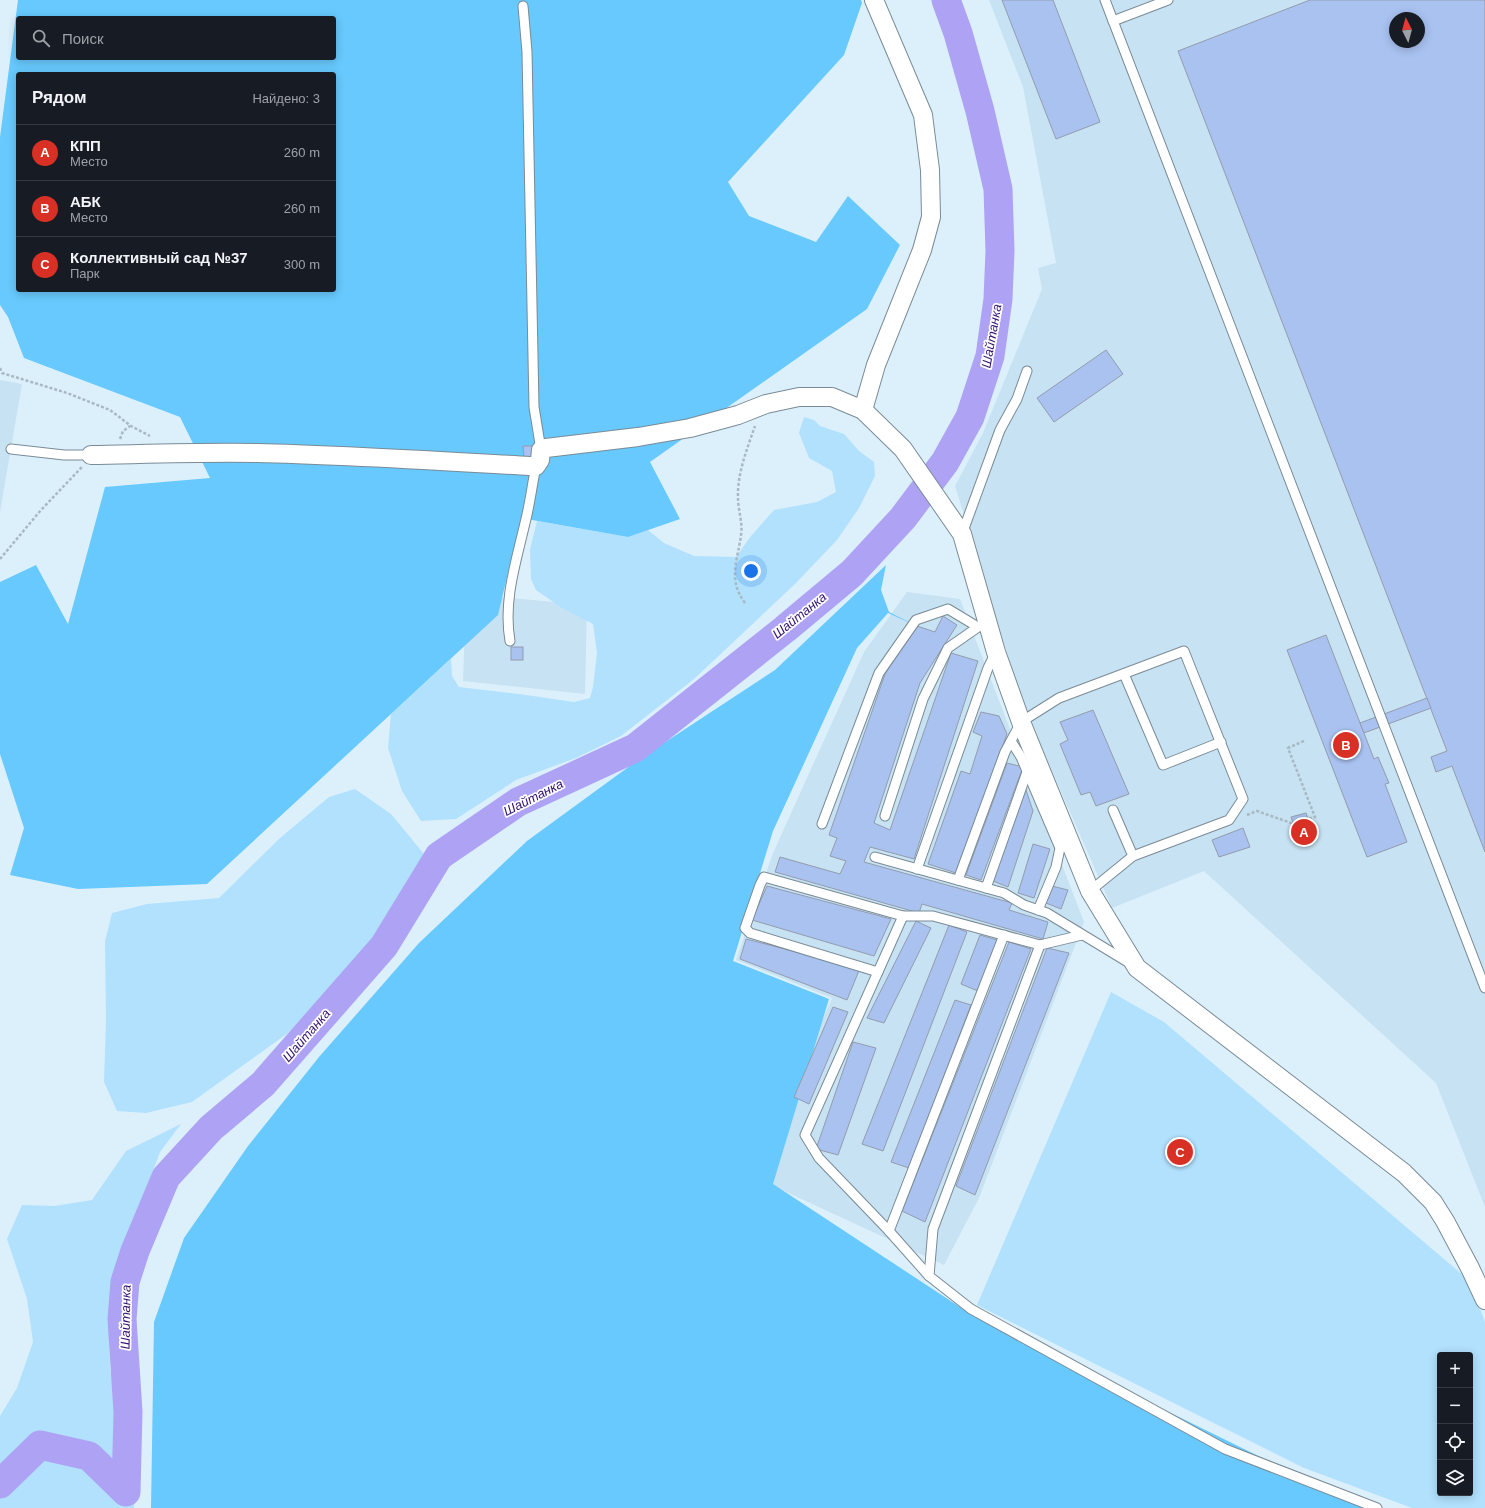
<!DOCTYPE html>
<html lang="ru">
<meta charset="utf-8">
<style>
:root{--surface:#171b24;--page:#242831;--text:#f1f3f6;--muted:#9ea1a6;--line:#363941;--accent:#d93025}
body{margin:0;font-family:Arial,sans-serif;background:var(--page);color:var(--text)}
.controls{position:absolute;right:12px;bottom:12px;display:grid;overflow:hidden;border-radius:4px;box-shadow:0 2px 10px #0003}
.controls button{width:36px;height:36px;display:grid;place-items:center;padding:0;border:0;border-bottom:1px solid var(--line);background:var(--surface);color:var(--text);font:20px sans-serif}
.compass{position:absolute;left:1389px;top:12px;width:36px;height:36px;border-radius:50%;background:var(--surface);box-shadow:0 2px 10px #0003;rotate:354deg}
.you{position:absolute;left:751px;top:571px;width:14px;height:14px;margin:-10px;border:3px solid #fff;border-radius:50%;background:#1a73e8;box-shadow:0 0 0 6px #1a73e833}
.badge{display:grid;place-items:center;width:26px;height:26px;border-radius:50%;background:var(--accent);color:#fff;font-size:13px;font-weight:700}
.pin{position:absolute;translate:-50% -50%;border:2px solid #fff;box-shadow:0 1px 4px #0006}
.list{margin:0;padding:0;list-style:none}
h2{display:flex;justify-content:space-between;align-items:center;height:52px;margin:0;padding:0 16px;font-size:17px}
h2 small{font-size:13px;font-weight:400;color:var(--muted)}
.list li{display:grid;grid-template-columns:26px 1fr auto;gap:12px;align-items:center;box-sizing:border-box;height:56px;padding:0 16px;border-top:1px solid var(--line)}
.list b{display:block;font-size:15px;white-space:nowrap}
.list p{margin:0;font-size:13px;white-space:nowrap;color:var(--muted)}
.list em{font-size:13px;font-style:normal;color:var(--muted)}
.icon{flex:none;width:22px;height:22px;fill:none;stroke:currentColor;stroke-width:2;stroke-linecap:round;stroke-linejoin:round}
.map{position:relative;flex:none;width:1485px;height:1508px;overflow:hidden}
.search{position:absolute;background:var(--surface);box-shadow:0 2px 10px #0003;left:16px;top:16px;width:320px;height:44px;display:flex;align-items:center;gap:10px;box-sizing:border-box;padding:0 14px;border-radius:4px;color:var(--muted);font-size:15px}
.panel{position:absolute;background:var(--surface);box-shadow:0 2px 10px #0003;left:16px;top:72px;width:320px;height:220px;border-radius:4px}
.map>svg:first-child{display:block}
</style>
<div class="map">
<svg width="1485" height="1508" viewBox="0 0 1485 1508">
<rect width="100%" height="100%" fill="#dcf0fc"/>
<g fill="#c7e2f2" fill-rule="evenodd">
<path d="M989,0h496v1207l-49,-124 -232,-212 -92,37 -88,-201 -69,-221 28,-53 59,-144 -4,-21 18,-5 -33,-176zM1395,18h24v24h-24z"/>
<polygon points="0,380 22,384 0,512"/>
<polygon points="907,592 960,599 1084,922 979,1198 944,1265 754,1177 832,998 736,960 773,853 864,652"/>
<polygon points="466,594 587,605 585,694 463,681"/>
</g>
<g fill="#b1e1fd" fill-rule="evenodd">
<polygon points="804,417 814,420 820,426 844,434 859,451 874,462 875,476 859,508 837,540 795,584 694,679 621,736 576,758 516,780 456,819 421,821 402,791 388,748 391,714 451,659 452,676 459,687 526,695 574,702 590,698 593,687 597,653 593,624 562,608 536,590 531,579 530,549 537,521 628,537 648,530 664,543 694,556 736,557 751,536 774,510 817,502 836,492 832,471 809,458 799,433"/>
<polygon points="355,789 391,814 424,854 367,950 288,1033 192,1102 146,1113 117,1111 104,1082 106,1020 105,941 112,913 147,904 219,898 280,838 329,797"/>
<path d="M1111,992l53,30 306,259 15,41v186h-73l-108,-40 -327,-163zM1440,1355h30v138h-30z"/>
<polygon points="181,1124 160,1152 113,1279 109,1334 110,1370 131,1442 134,1508 0,1508 0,1416 17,1388 33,1342 27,1299 7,1239 22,1205 54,1206 92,1200 126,1151"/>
</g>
<g fill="#67c9fd" fill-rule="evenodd">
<path d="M18,0h843l1,3 -18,52 -116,127 21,34 67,26 32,-46 52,49 -33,64 -217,153 30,57 -52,18 -107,-19 -23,97 -291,269 -129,5 -68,-14 14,-47 -24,-74v-172l36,-17 32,59 37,-137 105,-9 -30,-61 -156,-59 -16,-41 -8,-12v-168zM18,18h316v40h-316zM18,74h316v216h-316z"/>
<polygon points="886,565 881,590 889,612 917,626 888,613 857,648 773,831 733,961 829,999 773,1184 972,1315 1299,1476 1373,1508 151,1508 154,1322 184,1238 248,1146 319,1057 419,943 527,841 638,760 775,670"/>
</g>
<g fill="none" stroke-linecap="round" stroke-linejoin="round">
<polyline stroke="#aea2f5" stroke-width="29" points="0,1484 40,1445 89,1456 126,1492 128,1412 122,1319 125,1282 135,1251 166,1177 211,1128 263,1084 384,946 439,856 518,802 635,748 785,629 852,573 903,518 945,462 970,417 990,356 998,299 1000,251 998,189 980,111 958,33 946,0"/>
</g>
<g fill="#a9c2f0" stroke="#939cad" fill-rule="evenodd">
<polygon points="1002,0 1053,0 1100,122 1056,139"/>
<path d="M1310,0h175v852l-33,-86 -16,6 -5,-15 16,-6 -269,-700zM1395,18h24v24h-24z"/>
<polygon points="1106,350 1123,374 1054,422 1037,398"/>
<polygon points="523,446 533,446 533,457 524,457"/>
<polygon points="943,616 957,625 920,683 874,823 890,830 951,653 978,661 914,859 870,847 864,862 1012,903 1009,910 1048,922 1043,939 922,904 919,913 775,872 780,857 840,874 846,861 830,856 837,838 829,835 885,674 917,626 935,632"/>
<polygon points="1326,635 1374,759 1378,757 1389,783 1385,784 1407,842 1367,857 1287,650"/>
<rect x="511" y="647" width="12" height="13"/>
<polygon points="1427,698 1431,708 1364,733 1360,723"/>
<polygon points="1093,710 1129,794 1096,806 1090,792 1081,795 1060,744 1068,740 1060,722"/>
<polygon points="981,712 999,716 1007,734 956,873 928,864 961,771 970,774 982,736 973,732"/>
<polygon points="1007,763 1023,767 981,880 966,875"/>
<polygon points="1025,787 1033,811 1008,887 993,881"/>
<polygon points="1306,813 1315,840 1301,844 1291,817"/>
<polygon points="1243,828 1250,847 1219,857 1212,840"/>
<polygon points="1033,844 1050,849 1034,898 1018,893"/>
<polygon points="767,886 891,919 874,956 752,920"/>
<polygon points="1052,886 1068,890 1061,909 1046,903"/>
<polygon points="916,921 931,928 884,1023 867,1018"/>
<polygon points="949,925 967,932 883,1151 862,1144"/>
<polygon points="980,935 997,940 978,991 961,984"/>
<polygon points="746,939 860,968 847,1000 740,959"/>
<polygon points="1009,942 1031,949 925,1222 902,1211"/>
<polygon points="1047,948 1069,953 975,1195 956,1186"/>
<polygon points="955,1000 971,1005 909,1168 891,1162"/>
<polygon points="833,1007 848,1012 809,1104 794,1097"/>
<polygon points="853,1042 876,1048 838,1155 816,1149"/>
</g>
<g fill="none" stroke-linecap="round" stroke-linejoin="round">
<defs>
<g id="service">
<polyline points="1105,0 1485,988"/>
<polyline points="523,6 527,52 534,407 541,450"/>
<polyline points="1113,21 1168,0"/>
<polyline points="11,449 64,455 91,455"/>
<polyline points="962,534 1000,430 1017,399 1027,371"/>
<path d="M510,641c-7,-40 6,-79 15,-118 5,-19 7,-38 11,-57"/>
<polyline points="1124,674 1163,765 1221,742"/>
<polyline points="1011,741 1021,757 1060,848 1056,867 1038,910"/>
<polyline points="1113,810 1133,856"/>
<polyline points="885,816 923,699 948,648 981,625"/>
<polyline points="822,824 879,673 916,620 948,609 978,627"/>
<polyline points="875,857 1004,893 1024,905 1047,913 1131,964"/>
<polyline points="917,869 988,668 995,654"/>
<polyline points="958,880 1005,752 1021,722 1059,698 1184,651 1243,799 1229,820 1133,856 1090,891"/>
<polyline points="986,888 1027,772"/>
<polyline points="903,916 805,1135 819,1158 889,1231 929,1276"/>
<polyline points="1040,945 933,1229 929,1276 971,1309 1225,1449 1377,1508"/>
<polyline points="878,972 750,933 745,928 760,885 764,877 903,916 933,916 1040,945 1082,935"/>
<polyline points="889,1231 1004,935"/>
</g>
<g id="minor">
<polyline points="863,410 876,365 922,250 931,217 930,170 923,115 874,0"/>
<path d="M91,455c55,-1 111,-3 166,-2 91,2 182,8 273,13h6l4,-6 1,-10 5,-2 92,-11 52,-9 48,-13 28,-11 33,-7h33l31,13 40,39 59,85 34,118 25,70 69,169 47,77 267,205 29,29 12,19 25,47 15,32"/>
</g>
</defs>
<use href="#service" stroke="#798b96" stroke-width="11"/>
<use href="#minor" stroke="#798b96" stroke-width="20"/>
<g stroke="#a9b9c3" stroke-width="2.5" stroke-dasharray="3 2" stroke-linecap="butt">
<polyline points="0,368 2,373 67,393 110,410 131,426 150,436"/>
<polyline points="120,439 123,431 130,426"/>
<polyline points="0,559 41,510 82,467"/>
<path d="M745,603c-18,-24 -7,-43 -4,-68 2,-12 -3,-25 -3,-37 -1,-24 9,-49 17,-72"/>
<polyline points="1304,741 1288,748 1315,817 1308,819"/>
<polyline points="1247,815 1257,811 1294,824"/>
</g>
<use href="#service" stroke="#fff" stroke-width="9"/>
<use href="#minor" stroke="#fff" stroke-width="18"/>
</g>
<g text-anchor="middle" stroke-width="3.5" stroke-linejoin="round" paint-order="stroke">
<g font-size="13" font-style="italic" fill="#321271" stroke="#fff">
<text transform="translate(991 336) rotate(-80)" y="5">Шайтанка</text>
<text transform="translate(799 615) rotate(-39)" y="5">Шайтанка</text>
<text transform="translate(533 797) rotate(-27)" y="5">Шайтанка</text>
<text transform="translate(306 1035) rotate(-49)" y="5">Шайтанка</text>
<text transform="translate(125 1317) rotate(-89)" y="5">Шайтанка</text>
</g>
</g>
</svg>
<div class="controls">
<button>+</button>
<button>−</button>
<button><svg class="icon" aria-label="locate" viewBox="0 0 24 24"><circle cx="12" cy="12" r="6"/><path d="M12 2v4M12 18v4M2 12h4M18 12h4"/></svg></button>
<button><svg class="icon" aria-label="layers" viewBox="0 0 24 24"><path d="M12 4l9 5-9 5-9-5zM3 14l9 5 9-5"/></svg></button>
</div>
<svg class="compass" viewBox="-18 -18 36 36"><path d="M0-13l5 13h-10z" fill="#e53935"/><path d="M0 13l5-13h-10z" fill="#9ea1a6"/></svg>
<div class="you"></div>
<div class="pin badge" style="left:1304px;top:832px">A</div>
<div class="pin badge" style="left:1346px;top:745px">B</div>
<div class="pin badge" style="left:1180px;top:1152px">C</div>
<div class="search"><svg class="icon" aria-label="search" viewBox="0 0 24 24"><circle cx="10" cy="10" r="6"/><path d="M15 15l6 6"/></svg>Поиск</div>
<section class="panel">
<h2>Рядом<small>Найдено: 3</small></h2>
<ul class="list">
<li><span class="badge">A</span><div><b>КПП</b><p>Место</p></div><em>260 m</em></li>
<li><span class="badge">B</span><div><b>АБК</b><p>Место</p></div><em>260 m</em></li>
<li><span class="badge">C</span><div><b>Коллективный сад №37</b><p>Парк</p></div><em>300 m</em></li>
</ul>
</section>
</div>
